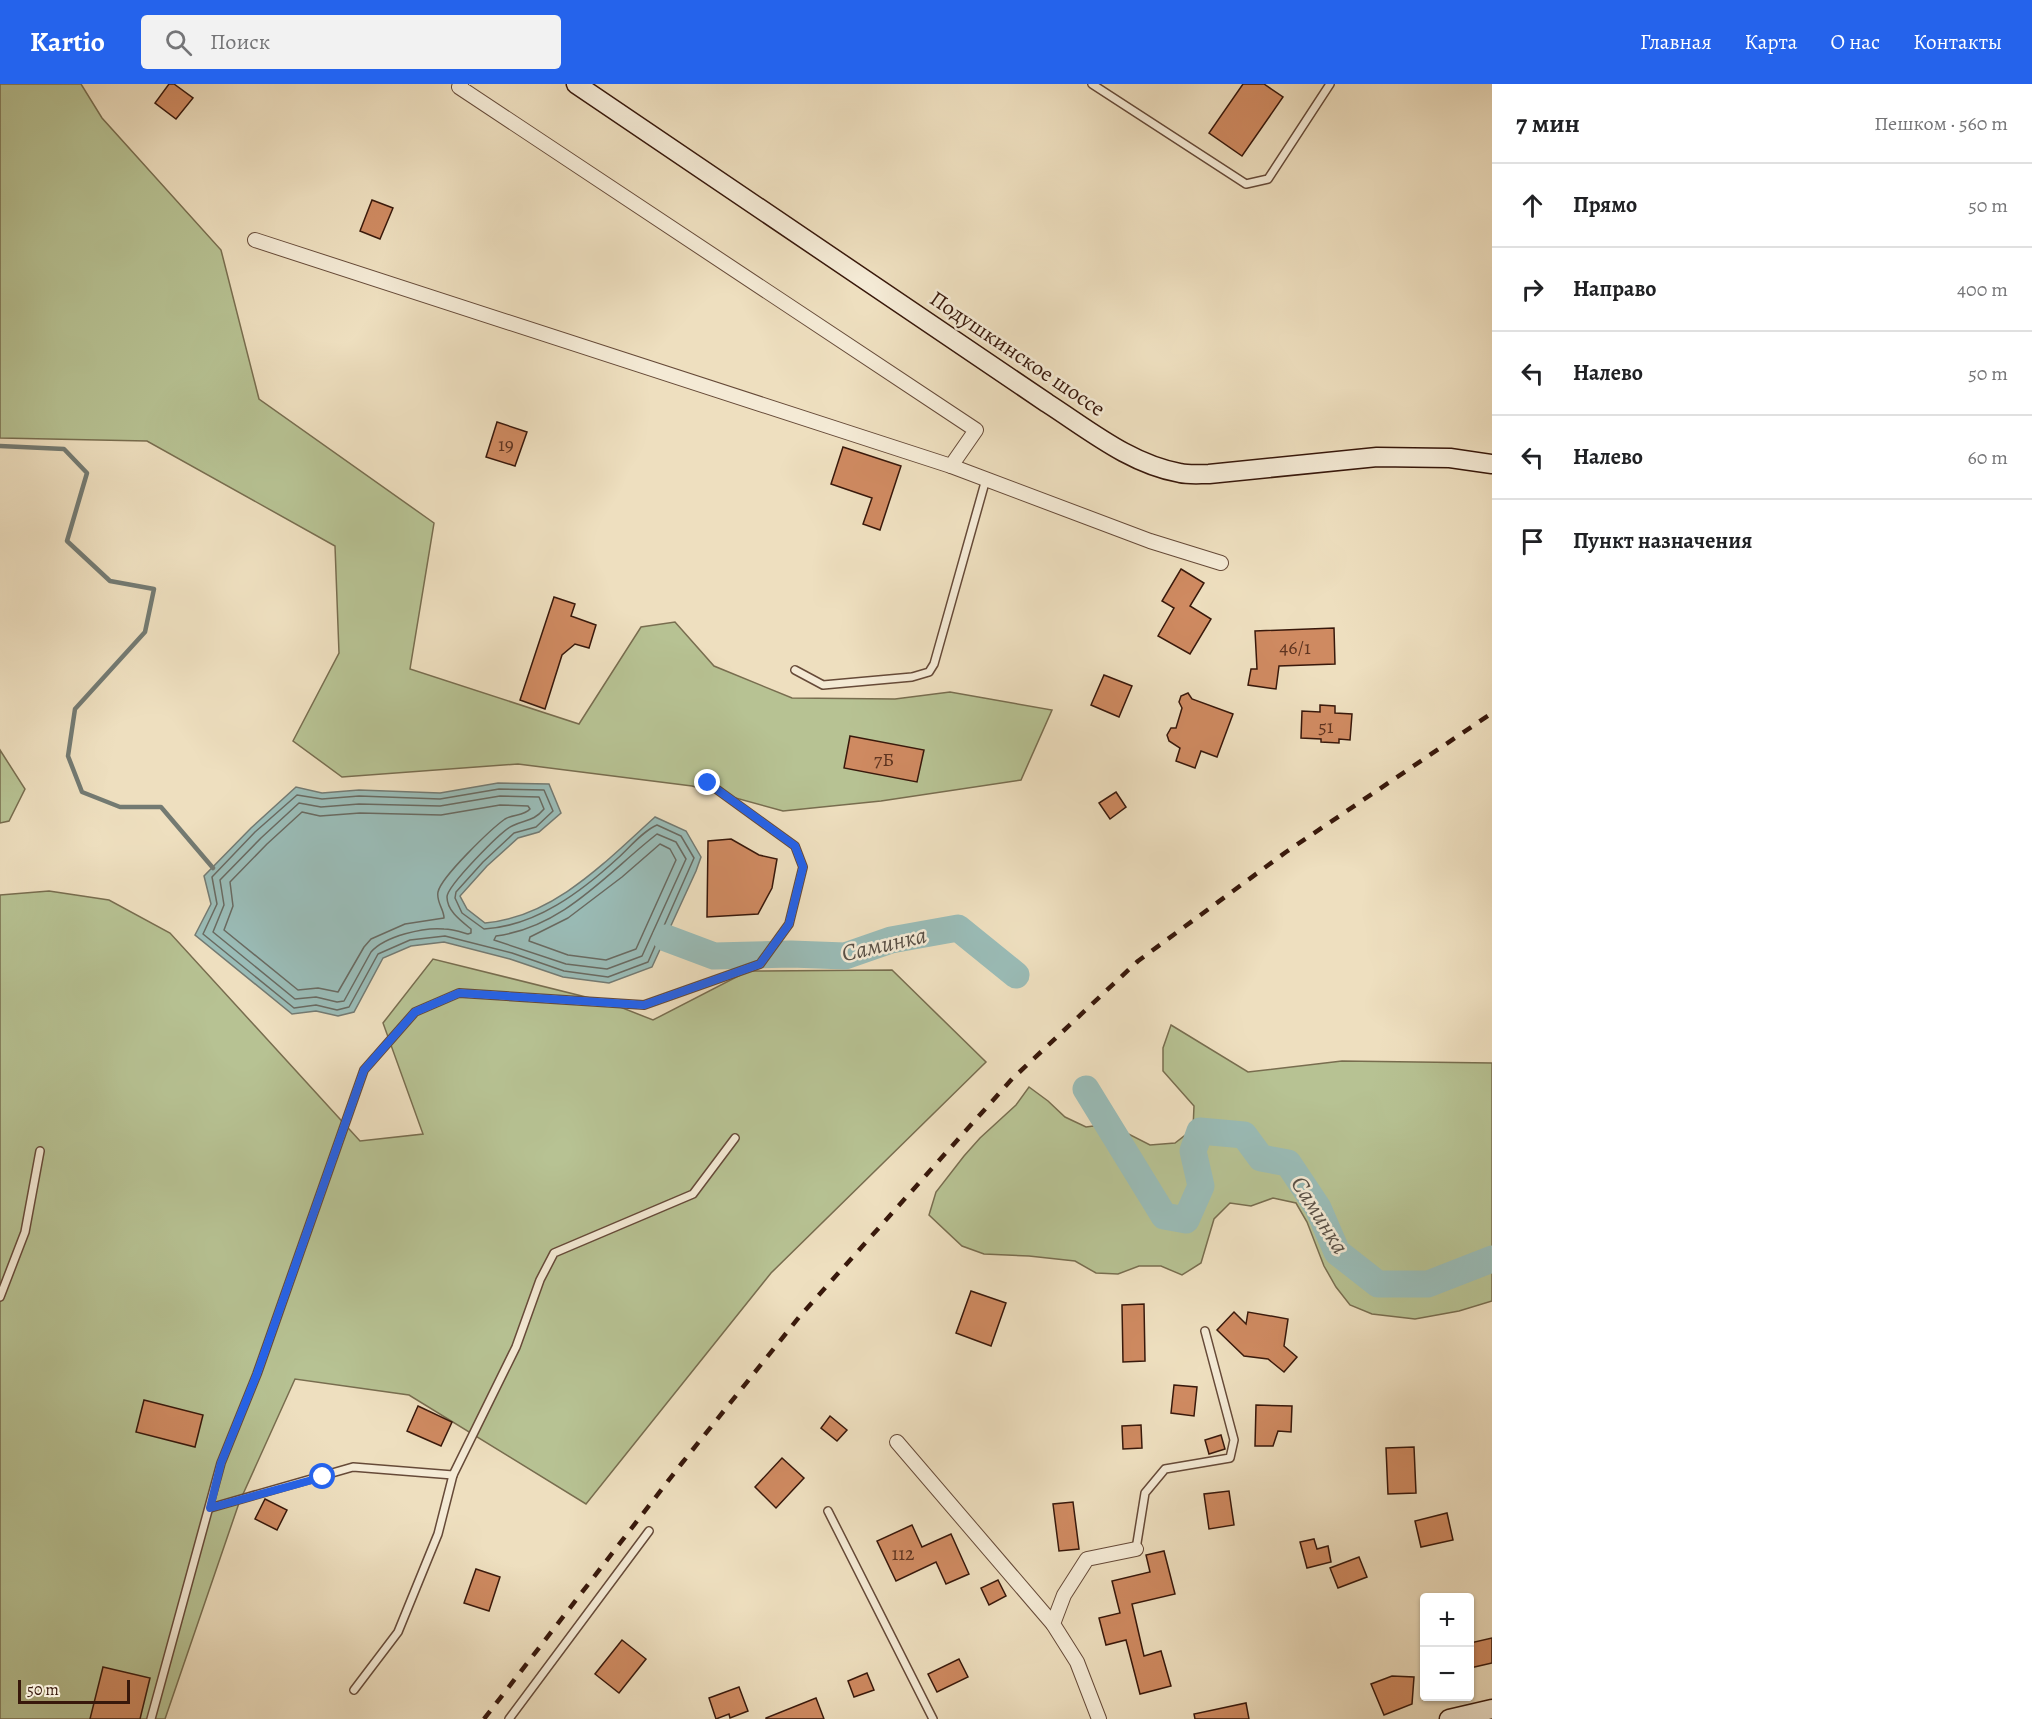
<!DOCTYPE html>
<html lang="ru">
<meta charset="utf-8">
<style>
:root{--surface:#fff;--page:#f2f2f2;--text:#202124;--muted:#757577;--line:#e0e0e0;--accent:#2563eb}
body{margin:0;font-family:Alegreya,serif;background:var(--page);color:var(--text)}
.controls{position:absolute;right:18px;bottom:18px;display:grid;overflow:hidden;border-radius:6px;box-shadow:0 2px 4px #0004}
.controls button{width:54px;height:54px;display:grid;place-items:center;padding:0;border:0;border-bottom:2px solid var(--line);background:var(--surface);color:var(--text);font:30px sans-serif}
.scale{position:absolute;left:18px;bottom:15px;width:112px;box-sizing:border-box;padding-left:6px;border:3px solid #38180b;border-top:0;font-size:16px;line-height:21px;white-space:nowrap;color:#38180b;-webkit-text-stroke:4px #f4ead5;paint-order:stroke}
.stop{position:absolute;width:18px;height:18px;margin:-14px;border:4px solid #2563eb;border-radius:50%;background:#fff}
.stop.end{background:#2563eb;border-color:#fff;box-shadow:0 2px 6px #0008}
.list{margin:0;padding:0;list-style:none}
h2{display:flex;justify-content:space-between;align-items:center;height:78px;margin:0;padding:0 24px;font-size:26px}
h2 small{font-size:20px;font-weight:400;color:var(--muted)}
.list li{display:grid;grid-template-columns:39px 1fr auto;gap:18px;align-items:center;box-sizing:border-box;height:84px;padding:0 24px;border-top:2px solid var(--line)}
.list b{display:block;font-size:22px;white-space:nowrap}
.list em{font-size:20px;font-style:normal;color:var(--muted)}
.icon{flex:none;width:33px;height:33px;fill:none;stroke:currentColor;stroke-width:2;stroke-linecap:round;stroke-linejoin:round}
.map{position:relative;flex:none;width:1492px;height:1635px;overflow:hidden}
header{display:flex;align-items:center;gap:36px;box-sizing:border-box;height:84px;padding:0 30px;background:var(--accent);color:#fff}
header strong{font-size:28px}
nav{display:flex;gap:33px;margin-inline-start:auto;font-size:21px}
.search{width:420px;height:54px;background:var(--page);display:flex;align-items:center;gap:15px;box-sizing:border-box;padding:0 21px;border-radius:6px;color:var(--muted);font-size:22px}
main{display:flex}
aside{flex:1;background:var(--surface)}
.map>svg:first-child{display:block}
</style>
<header>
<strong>Kartio</strong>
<div class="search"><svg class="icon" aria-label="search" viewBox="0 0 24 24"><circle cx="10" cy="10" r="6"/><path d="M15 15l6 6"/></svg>Поиск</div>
<nav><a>Главная</a><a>Карта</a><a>О нас</a><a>Контакты</a></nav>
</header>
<main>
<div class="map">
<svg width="1492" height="1635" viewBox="0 0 1492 1635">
<rect width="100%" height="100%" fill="#eedfbf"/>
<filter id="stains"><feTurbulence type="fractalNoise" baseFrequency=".00333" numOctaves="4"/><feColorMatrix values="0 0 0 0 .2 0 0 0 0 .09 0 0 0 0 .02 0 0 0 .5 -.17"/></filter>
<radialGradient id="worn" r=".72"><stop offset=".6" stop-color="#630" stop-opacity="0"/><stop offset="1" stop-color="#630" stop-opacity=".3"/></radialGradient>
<g fill="#b7c293" stroke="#786d4f" stroke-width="1.5">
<polygon points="0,0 81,0 102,34 221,166 259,315 434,439 410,585 579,640 641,543 675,538 714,582 792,614 895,615 950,608 1052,626 1021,696 881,717 783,727 692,702 518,680 342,693 293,657 339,569 335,462 147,357 0,354"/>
<polygon points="0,666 25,705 9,737 0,739"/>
<polygon points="49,807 109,816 170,849 360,1057 423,1050 383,939 433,875 610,919 653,936 748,887 892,886 986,978 771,1189 586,1420 409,1311 295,1295 239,1419 165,1635 0,1635 0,811"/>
<polygon points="1171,941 1248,988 1342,977 1492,979 1492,1217 1459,1227 1415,1235 1372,1230 1350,1221 1336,1203 1324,1182 1307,1138 1296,1119 1273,1114 1251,1122 1230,1119 1214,1135 1201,1179 1182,1191 1161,1182 1139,1182 1118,1190 1096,1189 1075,1177 1029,1172 984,1170 962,1162 929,1131 936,1108 964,1072 980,1054 1016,1021 1029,1003 1048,1017 1065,1033 1086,1043 1109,1040 1150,1061 1175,1059 1193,1045 1194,1022 1163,987 1163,964"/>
</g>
<path fill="#9abcb7" stroke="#737a72" stroke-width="1.5" d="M498,699l51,1 12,29 -22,19 -21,6 -31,28 -27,30 7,13 18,14c69,-6 121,-62 170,-106l31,14 15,26 -5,14 -44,96 -43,16 -46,-6 -53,-18 -66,-17 -33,4 -28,12 -29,54 -16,4 -22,-5 -24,3 -97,-79 16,-31 -7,-28 47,-48 45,-41 26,6 37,-3 81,3z"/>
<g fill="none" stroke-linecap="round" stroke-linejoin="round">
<g stroke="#696a61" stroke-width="1.5">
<path d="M499,705l45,1 9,21 -17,16 -22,6 -31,29 -27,30 -1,6 7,15 22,16c52,-3 97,-37 134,-71 12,-11 25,-27 39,-33l24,11 13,22 -46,104 -40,15 -44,-6 -52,-18 -67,-17 -35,4 -32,14 -29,53 -12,3 -21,-5 -22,3 -91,-74 14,-30 -5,-27 43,-45 42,-37 25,4 37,-3 81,3z"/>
<path d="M500,712l39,1 5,12c-11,13 -18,10 -32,17 -11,5 -65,60 -65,71 0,14 14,24 24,32v4l-3,1c-7,-2 -16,-5 -24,-5 -20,-2 -59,7 -73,23l-27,49 -7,1 -21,-5 -21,2 -82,-67 11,-27 -4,-25 41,-42 38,-35 22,4 38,-3 81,2z"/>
<path d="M500,721l28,1 2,3c-6,7 -17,5 -25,10 -14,10 -64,58 -67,73 -2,10 6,17 6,26l-39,6 -34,15 -7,8 -26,45 -20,-4 -20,2 -74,-60 9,-24 -3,-24 37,-38 35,-32 18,4 40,-3 81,2z"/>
<path d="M657,750l19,8 10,17 -44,97 -35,13 -41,-5 -72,-24 2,-4c68,-9 111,-63 161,-102z"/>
<polygon points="660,760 670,765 676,776 636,865 606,876 568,871 529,857 530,853 568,834 622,793"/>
</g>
<polyline stroke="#737a72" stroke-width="4.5" points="0,362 64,365 87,389 67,457 110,497 154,505 145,548 75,625 68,672 82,708 120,723 161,723 213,784"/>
<g stroke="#9abcb7" stroke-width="27">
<polyline points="666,854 714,872 791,870 845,872 891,856 958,844 1016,891"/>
<polyline points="1086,1005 1164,1132 1186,1136 1201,1102 1193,1067 1200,1047 1244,1051 1261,1074 1288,1079 1318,1124 1337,1168 1378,1200 1428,1200 1492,1175"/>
</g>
</g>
<g fill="#cf8a61" stroke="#38180b" stroke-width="1.5">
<polygon points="169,0 174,0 193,14 176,35 155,19"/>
<polygon points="1243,0 1264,0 1283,13 1242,72 1209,49"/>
<polygon points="372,116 393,124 380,155 360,147"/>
<polygon points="497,338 527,348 515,382 486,373"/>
<polygon points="843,363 901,382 880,446 863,440 872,414 831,400"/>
<polygon points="1181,485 1204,499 1190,522 1211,535 1190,570 1158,552 1174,524 1162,517"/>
<polygon points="554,513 575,520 571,532 596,541 589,564 575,560 562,571 545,625 520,616"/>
<polygon points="1334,544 1335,580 1279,582 1276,605 1248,601 1251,585 1257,585 1255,547"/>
<polygon points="1104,591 1132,602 1119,633 1091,621"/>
<polygon points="1188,609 1192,615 1233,630 1217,673 1201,667 1195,684 1176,677 1180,664 1169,657 1167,651 1171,644 1176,644 1182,624 1179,618 1181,612"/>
<polygon points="1320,621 1335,622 1335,629 1352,630 1350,656 1339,655 1339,659 1321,658 1321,655 1301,654 1302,627 1320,628"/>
<polygon points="850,652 924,666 917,698 844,684"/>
<polygon points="1116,708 1126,723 1110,735 1099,719"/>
<polygon points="731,755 759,771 777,775 772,804 758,830 707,833 708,757"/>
<polygon points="971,1207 1006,1219 991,1262 956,1249"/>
<polygon points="1144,1220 1145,1277 1123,1278 1122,1221"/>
<polygon points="1234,1228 1246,1240 1248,1228 1288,1235 1284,1262 1297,1273 1284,1288 1268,1275 1244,1272 1217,1246"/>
<polygon points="1174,1301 1197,1303 1194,1332 1171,1329"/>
<polygon points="144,1316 203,1331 195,1363 136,1348"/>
<polygon points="1256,1321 1292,1322 1291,1348 1278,1347 1273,1362 1255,1362"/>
<polygon points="418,1322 452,1338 441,1362 407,1347"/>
<polygon points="830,1332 847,1346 837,1357 821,1344"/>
<polygon points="1141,1341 1142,1364 1123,1365 1122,1342"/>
<polygon points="1221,1351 1225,1365 1209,1370 1205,1356"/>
<polygon points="1414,1363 1416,1409 1388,1410 1386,1364"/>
<polygon points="782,1374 804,1394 776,1424 755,1403"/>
<polygon points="1229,1407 1234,1441 1209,1445 1204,1410"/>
<polygon points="265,1415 287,1426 277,1446 255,1435"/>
<polygon points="1073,1418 1079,1465 1059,1467 1053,1420"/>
<polygon points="1447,1429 1453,1456 1421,1463 1415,1437"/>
<polygon points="912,1441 922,1463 951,1450 969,1490 946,1500 936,1478 896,1497 877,1457"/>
<polygon points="1314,1455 1317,1465 1328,1462 1331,1478 1307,1484 1300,1458"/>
<polygon points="1164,1467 1175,1510 1132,1520 1144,1572 1161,1567 1171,1602 1140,1610 1126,1556 1106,1561 1099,1534 1120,1529 1112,1497 1150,1488 1146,1471"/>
<polygon points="1359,1473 1367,1493 1338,1504 1330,1484"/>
<polygon points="476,1485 500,1493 489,1527 464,1519"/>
<polygon points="998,1496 1006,1512 989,1521 981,1504"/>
<polygon points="1492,1554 1492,1579 1470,1584 1470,1559"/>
<polygon points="622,1556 646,1575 619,1609 595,1590"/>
<polygon points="959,1575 968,1593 937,1608 928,1590"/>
<polygon points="103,1583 150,1594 140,1635 90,1635"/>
<polygon points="867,1589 874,1606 854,1613 848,1597"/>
<polygon points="1392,1592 1414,1593 1412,1620 1384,1631 1371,1600"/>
<polygon points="739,1603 748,1627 730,1634 729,1630 716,1635 709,1614"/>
<polygon points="816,1614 824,1635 766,1635 766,1634"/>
<polygon points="1246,1619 1249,1635 1195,1635 1194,1630"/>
</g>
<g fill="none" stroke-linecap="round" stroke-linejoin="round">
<defs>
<g id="lane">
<polyline points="1092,0 1246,100 1268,95 1330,0"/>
<polyline points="795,586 823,601 912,593 929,588 934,580 986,395"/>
<polyline points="0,1213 25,1148 40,1067"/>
<polyline points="210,1424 353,1383 453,1391"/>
<polyline points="828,1427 933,1635"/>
<polyline points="1136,1465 1145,1409 1165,1385 1230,1374 1234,1356 1205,1247"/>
<polyline points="354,1606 398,1548 438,1450 453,1391 516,1263 540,1196 554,1169 693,1110 735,1054"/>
<polyline points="151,1635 221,1379 257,1290 364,986 415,928 459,909 644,921 760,880 789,840 803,783 795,762 708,699"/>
<polyline points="509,1635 649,1447"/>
</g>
<g id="street">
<polyline points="255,156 951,382 976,346 459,3 461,0"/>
<polyline points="951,382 1150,457 1221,479"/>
<polyline points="897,1358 1053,1540"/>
<polyline points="1099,1635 1077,1578 1053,1540 1064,1511 1087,1475 1136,1465"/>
</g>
<g id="secondary">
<path d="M576,0l471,319c42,27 83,61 133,70 9,2 19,1 29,1l168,-17 73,1 42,6"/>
<polyline points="1449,1635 1492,1625"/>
</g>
</defs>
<use href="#lane" stroke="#664a38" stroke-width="10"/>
<use href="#street" stroke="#664a38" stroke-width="16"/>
<use href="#secondary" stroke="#38180b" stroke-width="21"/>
<use href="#lane" stroke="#f4ead5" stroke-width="7"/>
<use href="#street" stroke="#f4ead5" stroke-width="14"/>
<use href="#secondary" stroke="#f4ead5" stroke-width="18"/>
<polyline stroke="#38180b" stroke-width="4.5" stroke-dasharray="10 10" stroke-linecap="butt" points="484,1635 682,1379 800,1232 1012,995 1138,877 1286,768 1492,629"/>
</g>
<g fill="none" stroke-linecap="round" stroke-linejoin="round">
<polyline stroke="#2563eb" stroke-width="8" points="323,1393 210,1424 221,1379 257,1290 364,986 415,928 459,909 644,921 760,880 789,840 803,783 795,762 708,699"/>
</g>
<g text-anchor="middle" stroke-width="5" stroke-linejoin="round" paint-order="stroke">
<g font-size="20" fill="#5e3420">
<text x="506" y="367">19</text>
<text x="1295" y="570">46/1</text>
<text x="1326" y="649">51</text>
<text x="884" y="682">7Б</text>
<text x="903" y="1476">112</text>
</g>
<g font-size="22" fill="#38180b" stroke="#f4ead5">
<text transform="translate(1018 269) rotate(34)" y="8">Подушкинское шоссе</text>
</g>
<g font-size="24" font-style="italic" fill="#5a5147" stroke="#f4ead5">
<text transform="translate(884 860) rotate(-13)" y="8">Саминка</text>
<text transform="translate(1320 1131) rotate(58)" y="8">Саминка</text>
</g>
</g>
<rect width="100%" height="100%" filter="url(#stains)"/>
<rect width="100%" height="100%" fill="url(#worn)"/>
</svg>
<div class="controls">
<button>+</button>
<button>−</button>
</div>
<div class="scale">50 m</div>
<div class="stop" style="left:323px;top:1393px"></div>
<div class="stop end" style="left:708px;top:699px"></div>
</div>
<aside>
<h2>7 мин<small>Пешком · 560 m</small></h2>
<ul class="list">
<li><svg class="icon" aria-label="ahead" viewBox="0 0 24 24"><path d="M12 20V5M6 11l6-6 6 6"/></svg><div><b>Прямо</b></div><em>50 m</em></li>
<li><svg class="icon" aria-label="right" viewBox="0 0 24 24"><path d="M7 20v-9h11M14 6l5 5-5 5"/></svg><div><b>Направо</b></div><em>400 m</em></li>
<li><svg class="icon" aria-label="left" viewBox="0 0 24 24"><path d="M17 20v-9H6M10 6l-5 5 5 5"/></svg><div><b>Налево</b></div><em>50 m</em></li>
<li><svg class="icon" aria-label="left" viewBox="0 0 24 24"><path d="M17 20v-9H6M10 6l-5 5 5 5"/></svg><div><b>Налево</b></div><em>60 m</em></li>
<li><svg class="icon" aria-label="arrive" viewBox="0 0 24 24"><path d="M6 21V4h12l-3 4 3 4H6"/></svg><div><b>Пункт назначения</b></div></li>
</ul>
</aside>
</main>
